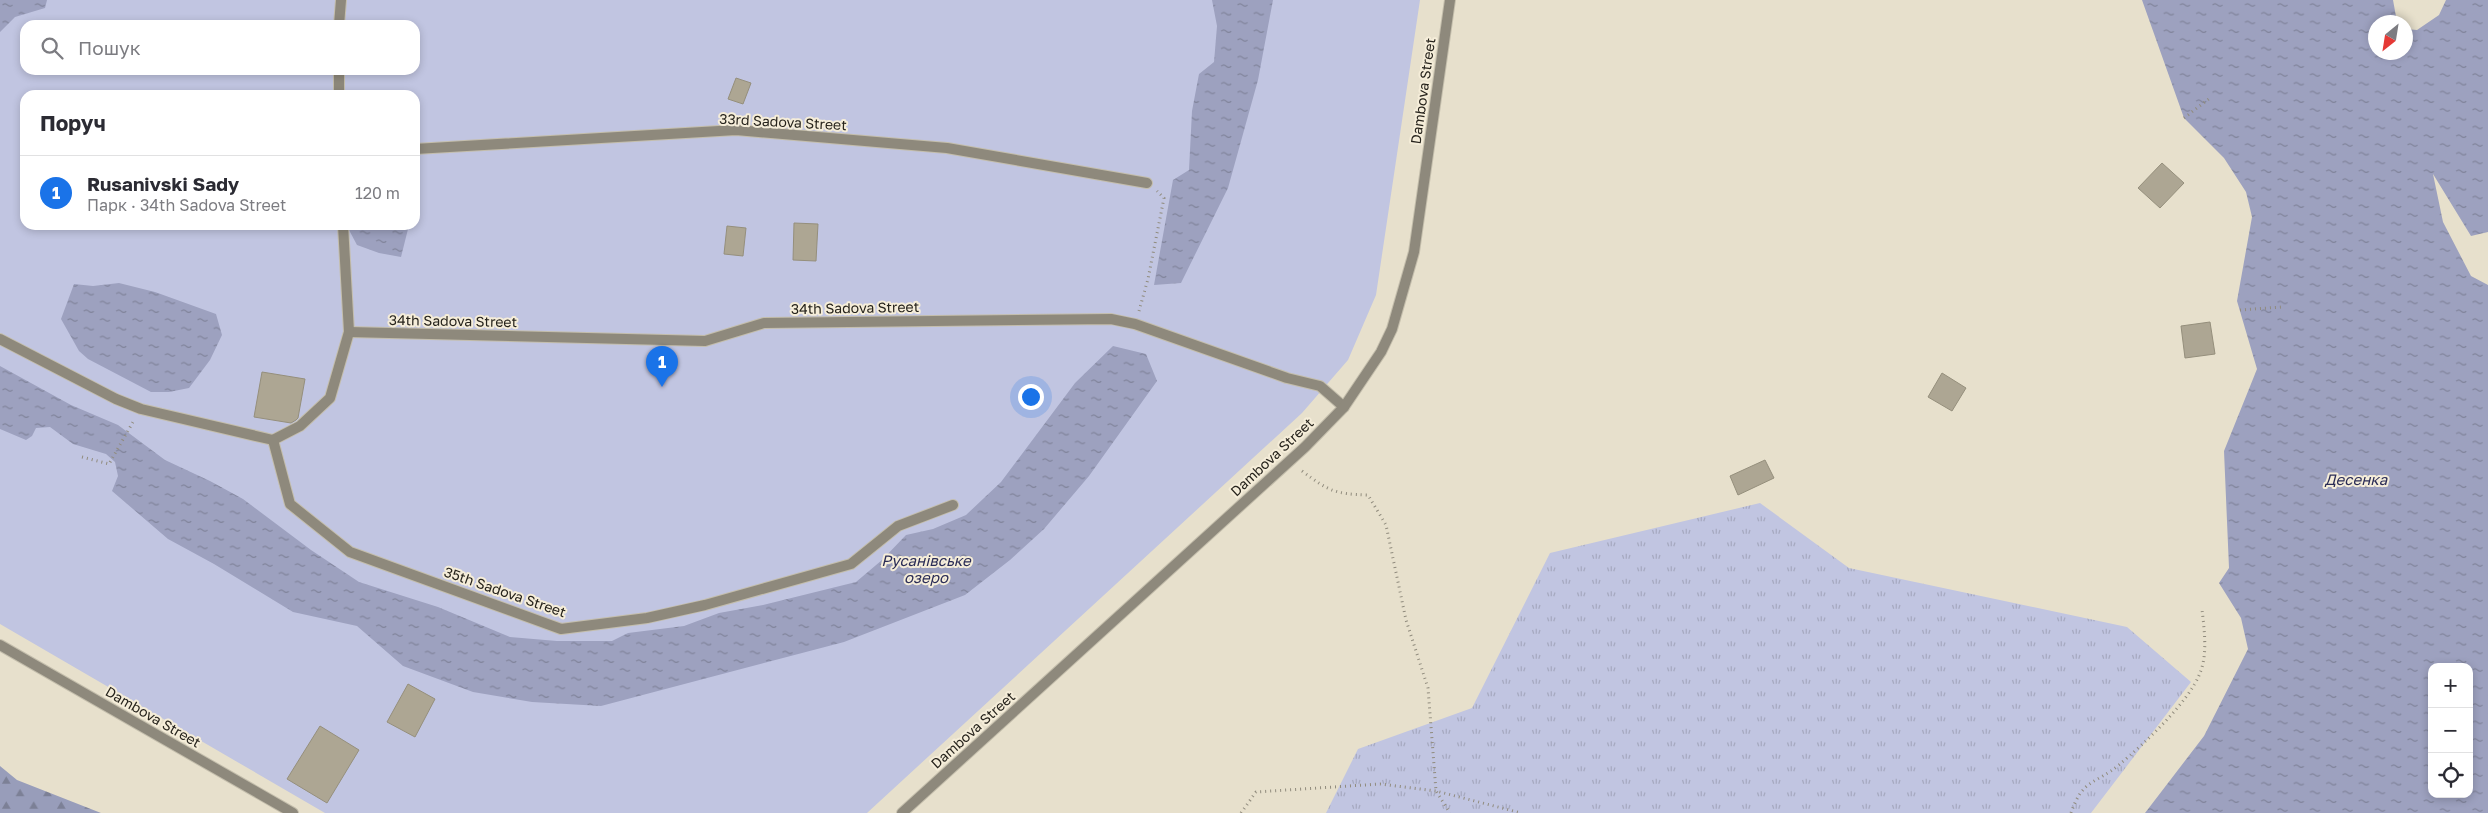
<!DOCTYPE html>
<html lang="uk">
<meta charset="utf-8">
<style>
:root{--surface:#fff;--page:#f2f2f3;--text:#2b2b33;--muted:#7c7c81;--line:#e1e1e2;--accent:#1a73e8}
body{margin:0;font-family:"Golos Text",sans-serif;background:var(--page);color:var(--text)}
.controls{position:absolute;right:15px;bottom:15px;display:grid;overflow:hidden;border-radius:10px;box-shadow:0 2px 8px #0003}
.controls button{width:45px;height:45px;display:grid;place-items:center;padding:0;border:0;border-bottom:1px solid var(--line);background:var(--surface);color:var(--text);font:25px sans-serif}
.compass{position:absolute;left:2368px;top:15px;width:45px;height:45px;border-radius:50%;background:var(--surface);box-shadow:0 2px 8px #0003;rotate:210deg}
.you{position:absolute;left:1030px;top:396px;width:18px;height:18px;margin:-12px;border:4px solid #fff;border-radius:50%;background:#1a73e8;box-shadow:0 0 0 8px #1a73e833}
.badge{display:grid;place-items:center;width:32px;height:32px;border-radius:50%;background:var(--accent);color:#fff;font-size:16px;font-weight:700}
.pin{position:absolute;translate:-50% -41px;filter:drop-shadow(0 1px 2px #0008)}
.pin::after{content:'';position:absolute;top:26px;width:18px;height:15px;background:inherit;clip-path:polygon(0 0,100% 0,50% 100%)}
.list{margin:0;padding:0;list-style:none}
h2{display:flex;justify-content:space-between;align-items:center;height:65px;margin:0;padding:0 20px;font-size:21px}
h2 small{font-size:16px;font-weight:400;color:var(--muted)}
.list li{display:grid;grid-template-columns:32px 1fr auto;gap:15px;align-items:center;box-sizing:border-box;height:75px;padding:0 20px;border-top:1px solid var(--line)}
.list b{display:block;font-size:19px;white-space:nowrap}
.list p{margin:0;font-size:16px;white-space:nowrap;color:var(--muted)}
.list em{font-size:16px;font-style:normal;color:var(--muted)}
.icon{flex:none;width:28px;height:28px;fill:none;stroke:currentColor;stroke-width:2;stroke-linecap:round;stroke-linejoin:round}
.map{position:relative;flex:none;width:2488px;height:813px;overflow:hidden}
.search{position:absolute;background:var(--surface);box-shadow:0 2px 8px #0003;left:20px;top:20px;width:400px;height:55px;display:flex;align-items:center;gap:12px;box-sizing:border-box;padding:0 18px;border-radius:15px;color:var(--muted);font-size:19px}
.panel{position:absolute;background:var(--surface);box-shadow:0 2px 8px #0003;left:20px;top:90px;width:400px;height:140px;border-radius:15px}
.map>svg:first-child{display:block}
</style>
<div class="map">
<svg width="2488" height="813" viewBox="0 0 2488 813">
<defs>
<pattern id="grass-tufts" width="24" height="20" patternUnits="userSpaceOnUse" patternTransform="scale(1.25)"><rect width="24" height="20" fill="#c1c5e1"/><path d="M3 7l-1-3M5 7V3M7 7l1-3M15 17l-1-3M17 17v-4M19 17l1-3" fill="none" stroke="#a6a9c0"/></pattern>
<pattern id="forest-firs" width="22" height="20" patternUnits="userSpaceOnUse" patternTransform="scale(1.25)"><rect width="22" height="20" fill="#989dba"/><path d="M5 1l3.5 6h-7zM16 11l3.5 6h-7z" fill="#7c8096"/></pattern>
<pattern id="water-ripples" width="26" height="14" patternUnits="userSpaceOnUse" patternTransform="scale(1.25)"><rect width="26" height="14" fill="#9da1bf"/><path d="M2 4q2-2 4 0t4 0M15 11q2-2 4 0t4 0" fill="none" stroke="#80839a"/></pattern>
</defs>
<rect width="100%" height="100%" fill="#e7e0cc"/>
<polygon fill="url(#grass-tufts)" points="1760,503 1849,568 2127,627 2191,682 2091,813 1326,813 1358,749 1472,708 1550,553"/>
<polygon fill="url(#forest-firs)" points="0,766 17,780 101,813 0,813"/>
<path fill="#c1c5e1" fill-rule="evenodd" d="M0,0h1420l-44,295 -28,65 -46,53 -435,400h-542l-325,-189zM25,25h390v45h-390zM25,95h390v130h-390z"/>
<g fill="url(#water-ripples)" fill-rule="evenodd">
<polygon points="0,0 47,0 45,8 15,17 0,32"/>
<polygon points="1212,0 1273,0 1258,80 1228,188 1181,283 1154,285 1173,180 1189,170 1192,111 1199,74 1214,62 1217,26"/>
<path d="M2142,0h251l4,22h-21v30h30v-23l11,1 22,-15 7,-15h42v232l-17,4 -38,-62 10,48 28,54 17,9v528h-343l59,-77 44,-87 -7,-31 -22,-35 10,-15 -5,-117 33,-82 -20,-68 15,-84 -6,-25 -22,-34 -40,-40zM2432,667h37v127h-37z"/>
<polygon points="351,225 409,225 401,257 379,253 357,245 349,230"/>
<polygon points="119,283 155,292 216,314 222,335 210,360 189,388 169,392 151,392 88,359 79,351 61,319 74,284 93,286"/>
<polygon points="1113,346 1146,354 1157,381 1089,476 1044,529 1010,560 965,595 844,642 601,706 532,702 473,692 403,666 357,626 293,612 214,564 168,539 112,491 118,476 115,462 106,454 73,444 50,427 36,428 32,436 26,440 0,429 0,366 71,405 118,425 165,460 210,481 243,499 311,550 359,582 438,607 510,637 557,641 612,641 628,633 684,626 719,613 763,605 856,582 882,560 906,535 933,529 966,515 1001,482 1075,383"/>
</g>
<g fill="#ada693" stroke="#958f7c">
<polygon points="736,78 751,83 743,104 728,99"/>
<polygon points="2162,163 2184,183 2160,208 2138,188"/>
<polygon points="794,223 818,224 816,261 793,260"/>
<polygon points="727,226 746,228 743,256 724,254"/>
<polygon points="2210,322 2215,354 2185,358 2181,326"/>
<polygon points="262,372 305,379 298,418 296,420 291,423 254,417"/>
<polygon points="1942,373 1966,388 1952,411 1928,397"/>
<polygon points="1765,460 1774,478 1738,495 1730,476"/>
<polygon points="408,684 435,699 415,737 387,722"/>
<polygon points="320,726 359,750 327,803 287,779"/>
</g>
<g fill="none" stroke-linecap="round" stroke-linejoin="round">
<defs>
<g id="minor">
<polyline points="339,25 341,0"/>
<polyline points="339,70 339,95"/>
<polyline points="415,149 736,130 947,148 1147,183"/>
<polyline points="349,332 705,341 764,323 1111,319 1135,324 1287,378 1320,386 1344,407"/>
<polyline points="0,339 116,399 141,409 273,440 300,426 330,398 349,332 343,225"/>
<polyline points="273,440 290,504 350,552 561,629 647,618 705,605 851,564 898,526 953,505"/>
<polyline points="0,645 293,813"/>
<polyline points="902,813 1305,447 1344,407 1381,352 1392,329 1414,252 1450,0"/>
</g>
</defs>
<use href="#minor" stroke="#c4beac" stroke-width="12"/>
<g stroke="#908b7d" stroke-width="3" stroke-dasharray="1 4" stroke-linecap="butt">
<polyline points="2184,118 2210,98"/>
<polyline points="2240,310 2282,307"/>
<polyline points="1139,311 1148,279 1164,198 1157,191"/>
<polyline points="82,457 109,464 133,422"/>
<path d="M1302,471c27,20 32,23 66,24l18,30 20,95 22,68 8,103 14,22"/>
<polyline points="1241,813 1256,792 1380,784 1436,791 1521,813"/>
<path d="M2071,813c12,-35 24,-28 49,-49 24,-20 69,-62 80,-91 8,-19 4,-45 2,-64"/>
</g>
<use href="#minor" stroke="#8e897c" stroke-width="10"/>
</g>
<g text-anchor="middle" stroke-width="4" stroke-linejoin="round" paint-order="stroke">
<g font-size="14" fill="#26231c" stroke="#f5edd9">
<text transform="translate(1423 91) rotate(-82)" y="5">Dambova Street</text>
<text transform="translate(783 122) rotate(3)" y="5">33rd Sadova Street</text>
<text transform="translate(855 308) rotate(-1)" y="5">34th Sadova Street</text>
<text transform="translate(453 321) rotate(1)" y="5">34th Sadova Street</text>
<text transform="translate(1272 457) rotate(-43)" y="5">Dambova Street</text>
<text transform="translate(505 592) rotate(19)" y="5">35th Sadova Street</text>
<text transform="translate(153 717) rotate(30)" y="5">Dambova Street</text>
<text transform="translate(973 730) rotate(-42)" y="5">Dambova Street</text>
</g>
<g font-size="15" font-style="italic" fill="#2a2c56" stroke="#f5edd9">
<text x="2356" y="485">Десенка</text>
<text x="926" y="566">Русанівське<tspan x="926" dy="17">озеро</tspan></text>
</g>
</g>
</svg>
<div class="controls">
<button>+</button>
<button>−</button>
<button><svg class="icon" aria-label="locate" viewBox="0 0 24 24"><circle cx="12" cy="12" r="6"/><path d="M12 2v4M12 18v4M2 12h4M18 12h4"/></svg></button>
</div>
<svg class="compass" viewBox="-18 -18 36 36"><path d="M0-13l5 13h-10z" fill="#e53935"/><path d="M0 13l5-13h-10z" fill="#7c7c81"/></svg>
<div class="you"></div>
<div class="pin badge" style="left:662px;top:387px">1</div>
<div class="search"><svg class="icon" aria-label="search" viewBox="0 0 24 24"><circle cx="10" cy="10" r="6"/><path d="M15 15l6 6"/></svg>Пошук</div>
<section class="panel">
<h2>Поруч<small></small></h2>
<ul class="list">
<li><span class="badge">1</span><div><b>Rusanivski Sady</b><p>Парк · 34th Sadova Street</p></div><em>120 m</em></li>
</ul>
</section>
</div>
